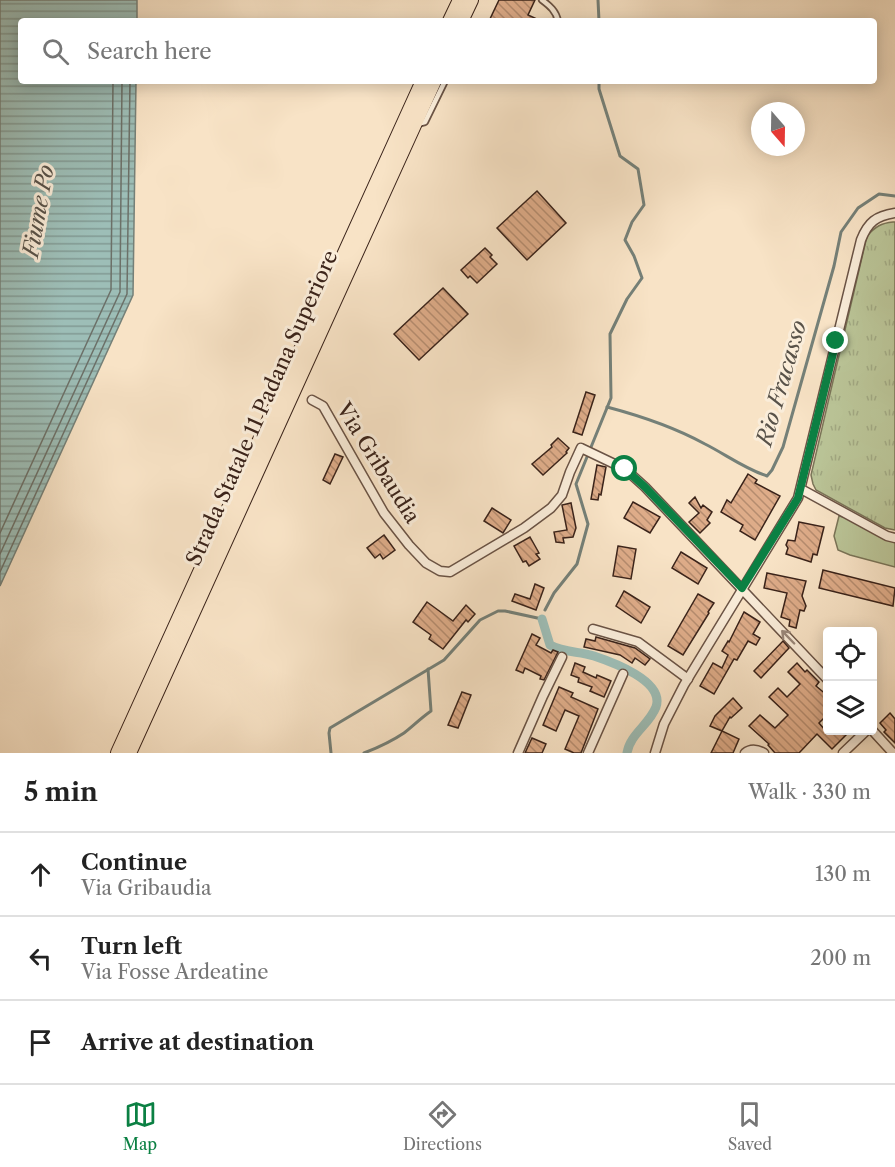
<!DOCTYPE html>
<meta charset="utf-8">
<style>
:root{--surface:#fff;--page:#f6f6f6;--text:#222;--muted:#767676;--line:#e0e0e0;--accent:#0b8043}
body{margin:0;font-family:"Libre Caslon Text",serif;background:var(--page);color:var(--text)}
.controls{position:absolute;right:18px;bottom:18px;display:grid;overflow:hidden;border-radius:6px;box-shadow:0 3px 15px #0003}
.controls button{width:54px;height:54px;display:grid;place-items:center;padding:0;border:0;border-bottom:2px solid var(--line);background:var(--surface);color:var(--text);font:30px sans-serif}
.compass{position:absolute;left:751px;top:102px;width:54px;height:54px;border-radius:50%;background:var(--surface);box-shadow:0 3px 15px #0003;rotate:160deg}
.stop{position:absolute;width:18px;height:18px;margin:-14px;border:4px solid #0b8043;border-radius:50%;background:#fff}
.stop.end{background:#0b8043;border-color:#fff;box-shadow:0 2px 6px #0008}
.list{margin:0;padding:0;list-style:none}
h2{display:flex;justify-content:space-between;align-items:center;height:78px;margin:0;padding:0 24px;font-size:26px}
h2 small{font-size:20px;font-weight:400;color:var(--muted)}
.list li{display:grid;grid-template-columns:39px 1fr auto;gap:18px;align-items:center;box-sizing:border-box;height:84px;padding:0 24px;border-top:2px solid var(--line)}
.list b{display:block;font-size:22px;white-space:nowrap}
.list p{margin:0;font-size:20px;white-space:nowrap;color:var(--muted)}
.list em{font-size:20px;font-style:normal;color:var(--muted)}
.icon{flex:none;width:33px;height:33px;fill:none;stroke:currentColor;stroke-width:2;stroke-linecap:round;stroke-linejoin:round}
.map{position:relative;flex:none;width:895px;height:753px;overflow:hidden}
.search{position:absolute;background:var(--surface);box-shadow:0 3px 15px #0003;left:18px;right:18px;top:18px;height:66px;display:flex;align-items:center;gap:15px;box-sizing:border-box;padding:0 21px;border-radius:6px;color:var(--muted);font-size:22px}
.sheet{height:330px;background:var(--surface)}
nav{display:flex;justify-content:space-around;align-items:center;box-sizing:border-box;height:84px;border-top:2px solid var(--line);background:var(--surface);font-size:16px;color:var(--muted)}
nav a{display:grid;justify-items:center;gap:3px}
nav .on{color:var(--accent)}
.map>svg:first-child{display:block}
</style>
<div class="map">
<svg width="895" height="753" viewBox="0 0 895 753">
<defs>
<pattern id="park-tufts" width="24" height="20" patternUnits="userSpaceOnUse" patternTransform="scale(1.5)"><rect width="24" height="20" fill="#bac497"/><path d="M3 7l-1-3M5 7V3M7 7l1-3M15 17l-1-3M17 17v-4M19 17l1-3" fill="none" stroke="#a1a882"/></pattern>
<pattern id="water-rules" width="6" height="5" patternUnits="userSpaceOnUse" patternTransform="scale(1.5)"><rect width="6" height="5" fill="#9dbeb7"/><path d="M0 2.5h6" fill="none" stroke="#819a94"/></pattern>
<pattern id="building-back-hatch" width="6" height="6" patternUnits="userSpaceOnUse" patternTransform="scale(1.5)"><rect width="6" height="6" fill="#deac89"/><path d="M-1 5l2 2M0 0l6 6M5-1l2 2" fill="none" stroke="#b58c6f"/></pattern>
</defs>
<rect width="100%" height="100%" fill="#f8e3c6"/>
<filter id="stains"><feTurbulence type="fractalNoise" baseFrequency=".00333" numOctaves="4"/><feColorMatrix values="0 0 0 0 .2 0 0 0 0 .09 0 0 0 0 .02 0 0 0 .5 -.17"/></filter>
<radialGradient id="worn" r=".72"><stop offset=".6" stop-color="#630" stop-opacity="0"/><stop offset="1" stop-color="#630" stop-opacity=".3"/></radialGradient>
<polygon fill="#bac497" stroke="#7a7458" stroke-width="1.5" points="839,516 848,518 895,542 895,567 850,555 838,550 834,536"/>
<path fill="url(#park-tufts)" stroke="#7a7458" stroke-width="1.5" d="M893,222h2v308l-10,-2 -69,-38 -3,-6 -2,-9 56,-239c8,-9 14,-13 26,-14z"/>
<polygon fill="url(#water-rules)" stroke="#758078" stroke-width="1.5" points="0,0 137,0 137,21 21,21 21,81 136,81 133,295 0,586"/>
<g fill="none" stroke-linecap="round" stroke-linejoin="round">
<g stroke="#6c7068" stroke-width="1.5">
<polyline points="0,533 111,290 113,81"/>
<polyline points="0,554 120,292 122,81"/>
<polyline points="0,572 127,294 130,81"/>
</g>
<g stroke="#758078" stroke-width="3">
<polyline points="598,0 599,21"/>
<path d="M607,407c34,9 67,20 98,37 20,10 40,25 62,32l5,-6 11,-23 51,-181 7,-34 17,-24 21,-14 16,2"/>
<polyline points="545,610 554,593 577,564 588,524 576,484 611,398 610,334 627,299 642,278 634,256 625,240 632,222 644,205 638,169 620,156 599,89 599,81"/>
<polyline points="331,753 329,733 330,728 444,660 480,620 498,611 505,611 542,619"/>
<path d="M364,753c13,-5 28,-12 40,-20 9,-7 17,-15 27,-22l-3,-42"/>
</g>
<path stroke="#9dbeb7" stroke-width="9" d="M542,619l8,26c14,8 29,6 44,11 18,6 71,25 62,51 -7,18 -26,27 -29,46"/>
</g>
<g fill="url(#building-back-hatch)" stroke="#3a231a" stroke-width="1.5">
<polygon points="499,0 535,0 528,15 541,21 489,21"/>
<polygon points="537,191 566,223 527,260 497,228"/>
<polygon points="485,248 492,255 490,257 497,264 477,283 470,276 468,278 461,270"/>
<polygon points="443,288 468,314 419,360 394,334"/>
<polygon points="586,392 595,395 582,435 573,432"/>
<polygon points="558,438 569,448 566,452 567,453 543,475 532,464 552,447 551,445"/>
<polygon points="335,454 343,457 330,484 323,480"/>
<polygon points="597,465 606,467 601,495 599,494 598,500 591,499"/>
<polygon points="748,474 757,480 755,483 780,496 755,540 740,531 743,525 721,512 727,500 731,503"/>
<polygon points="695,497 701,508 703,505 712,512 707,520 710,523 700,533 689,522 699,513 689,503"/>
<polygon points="633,502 660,517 650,533 624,518"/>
<polygon points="571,503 576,528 573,537 563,538 564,543 556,542 554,532 567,530 562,505"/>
<polygon points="492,508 511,520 503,533 484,521"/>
<polygon points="799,522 824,527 817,555 813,554 811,562 786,554 788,548 786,545 788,540 795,541"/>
<polygon points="384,535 395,550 383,559 380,554 375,558 367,548"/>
<polygon points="530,537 539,553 536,554 540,559 529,566 526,561 523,562 514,546"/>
<polygon points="618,546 636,549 631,579 613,576"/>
<polygon points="681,552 707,568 698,584 672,568"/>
<polygon points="823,570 895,588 893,606 819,588"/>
<polygon points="767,573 806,581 802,596 806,606 804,611 800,610 796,628 789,626 790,620 781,617 787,593 764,588"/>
<polygon points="535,584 544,588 536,610 512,601 515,594 530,599"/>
<polygon points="624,591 650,607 641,623 616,606"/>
<polygon points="698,594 714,603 708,612 709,613 683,655 668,646"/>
<polygon points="427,602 453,621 466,605 475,614 468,622 466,620 443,649 429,639 431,635 413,622"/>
<polygon points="744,612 760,622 753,634 760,638 756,645 748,641 737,660 734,659 714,694 700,686 713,663 722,668 728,655 722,651 728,641 729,642"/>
<polygon points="532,634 540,638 536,645 551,653 553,650 558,652 544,680 540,679 541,676 525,668 523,673 516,670"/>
<polygon points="596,637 635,648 650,659 645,665 635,658 632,663 620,655 584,647 586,639 595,641"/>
<polygon points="783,641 789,648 761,678 754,671"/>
<polygon points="575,663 585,667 583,672 596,678 597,675 611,681 604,697 590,691 592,687 578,682 579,678 571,675"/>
<polygon points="797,663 805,672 807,670 819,682 816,686 828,696 828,714 819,723 825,730 851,730 832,749 817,734 799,753 775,753 768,745 769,744 749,726 760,715 775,728 788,715 769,697 778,688 787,697 800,684 788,672"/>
<polygon points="559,687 573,693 571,697 598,709 581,753 574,753 565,749 579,716 565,710 556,731 543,725"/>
<polygon points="462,692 471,695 458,728 448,725"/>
<polygon points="733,698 742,708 731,718 730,717 722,731 739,739 733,753 711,753 722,731 710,726 715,716"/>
<polygon points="890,713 895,719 895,743 884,732 886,730 880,723"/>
<polygon points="532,738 546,744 542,753 525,753"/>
</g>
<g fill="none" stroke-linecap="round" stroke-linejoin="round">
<defs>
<g id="service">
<path d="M542,0c8,6 14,11 16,21"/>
<polyline points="417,124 425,122 445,81"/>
</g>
<g id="minor">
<polyline points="312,400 323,406 384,513 409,545 426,563 440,571 450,572 524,528 551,508 562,495 570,472 581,448 625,469 645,487 828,680"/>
<polyline points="801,489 887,536 895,538"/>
<polyline points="593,629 638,642 688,679"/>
<polyline points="872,730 893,753"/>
<polyline points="518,753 543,696 562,657"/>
<polyline points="588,753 623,674"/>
<path d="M655,753l9,-29 20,-39 114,-187 63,-258c7,-18 15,-24 34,-27"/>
<path d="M745,753c6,-5 12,-4 19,0"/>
<polyline points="843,753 867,730"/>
</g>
<g id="trunk">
<polyline points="450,21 460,0"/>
<polyline points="461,21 471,0"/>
<polyline points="118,753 423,81"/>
<polyline points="129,753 434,81"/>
</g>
</defs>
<use href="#service" stroke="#6a5345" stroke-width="8"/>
<use href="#minor" stroke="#6a5345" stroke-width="11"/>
<use href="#trunk" stroke="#3a231a" stroke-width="16"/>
<use href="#service" stroke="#faedda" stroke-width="4.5"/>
<use href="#minor" stroke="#faedda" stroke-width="8"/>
<use href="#trunk" stroke="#f8e3c6" stroke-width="14"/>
</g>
<defs><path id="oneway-shaft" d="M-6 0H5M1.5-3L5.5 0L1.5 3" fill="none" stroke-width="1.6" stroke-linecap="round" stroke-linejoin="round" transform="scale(1.5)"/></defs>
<use stroke="#9a887a" href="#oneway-shaft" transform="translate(788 637) rotate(-134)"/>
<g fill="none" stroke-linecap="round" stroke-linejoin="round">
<polyline stroke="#0b8043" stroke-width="8" points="625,469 645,487 742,588 798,498 836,341"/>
</g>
<g text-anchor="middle" stroke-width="6" stroke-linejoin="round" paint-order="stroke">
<g font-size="21" fill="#3a231a" stroke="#faedda">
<text transform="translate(262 408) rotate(-66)" y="7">Strada Statale 11 Padana Superiore</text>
<text transform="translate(378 463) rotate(58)" y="7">Via Gribaudia</text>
</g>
<g font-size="22" font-style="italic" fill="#585249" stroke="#faedda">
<text transform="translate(38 211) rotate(-80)" y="8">Fiume Po</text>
<text transform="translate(781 383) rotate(-74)" y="8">Rio Fracasso</text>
</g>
</g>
<rect width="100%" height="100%" filter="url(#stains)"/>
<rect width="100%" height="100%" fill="url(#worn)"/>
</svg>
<div class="controls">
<button><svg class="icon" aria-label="locate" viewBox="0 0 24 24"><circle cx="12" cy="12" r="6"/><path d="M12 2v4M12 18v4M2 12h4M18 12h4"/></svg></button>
<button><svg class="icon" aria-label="layers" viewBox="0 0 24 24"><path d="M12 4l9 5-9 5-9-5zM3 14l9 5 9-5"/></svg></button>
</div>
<svg class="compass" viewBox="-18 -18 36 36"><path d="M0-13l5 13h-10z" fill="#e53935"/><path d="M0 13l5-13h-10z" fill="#767676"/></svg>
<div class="stop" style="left:625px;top:469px"></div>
<div class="stop end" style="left:836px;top:341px"></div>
<div class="search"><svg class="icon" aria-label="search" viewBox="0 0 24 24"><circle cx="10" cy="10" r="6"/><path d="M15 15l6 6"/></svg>Search here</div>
</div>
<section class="sheet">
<h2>5 min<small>Walk · 330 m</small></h2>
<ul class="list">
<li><svg class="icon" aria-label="ahead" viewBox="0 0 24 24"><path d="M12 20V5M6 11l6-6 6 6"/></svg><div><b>Continue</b><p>Via Gribaudia</p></div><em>130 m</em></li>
<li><svg class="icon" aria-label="left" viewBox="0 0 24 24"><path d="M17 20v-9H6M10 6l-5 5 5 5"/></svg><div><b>Turn left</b><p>Via Fosse Ardeatine</p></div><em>200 m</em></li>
<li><svg class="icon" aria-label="arrive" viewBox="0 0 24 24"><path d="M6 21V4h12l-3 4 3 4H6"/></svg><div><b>Arrive at destination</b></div></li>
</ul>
</section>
<nav>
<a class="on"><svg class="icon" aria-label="map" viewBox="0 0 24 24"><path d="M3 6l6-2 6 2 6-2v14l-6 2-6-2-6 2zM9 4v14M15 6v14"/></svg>Map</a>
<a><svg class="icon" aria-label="directions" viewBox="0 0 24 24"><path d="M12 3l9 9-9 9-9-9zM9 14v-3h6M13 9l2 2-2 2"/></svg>Directions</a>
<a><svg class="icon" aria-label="saved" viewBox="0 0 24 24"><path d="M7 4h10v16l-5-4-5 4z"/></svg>Saved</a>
</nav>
